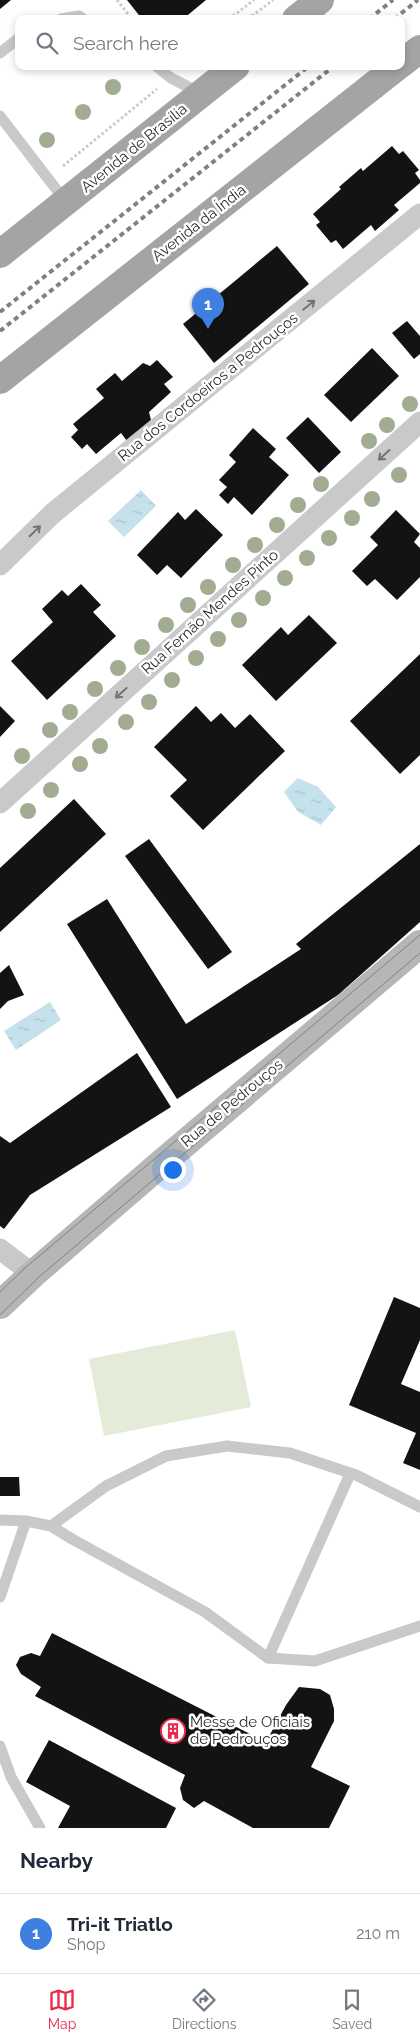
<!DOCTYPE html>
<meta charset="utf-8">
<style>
:root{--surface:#fff;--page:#f2f2f3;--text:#1f2937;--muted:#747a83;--line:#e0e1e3;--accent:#ea284c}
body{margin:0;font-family:Raleway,sans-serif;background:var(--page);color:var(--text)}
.you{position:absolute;left:172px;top:1169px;width:18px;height:18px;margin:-12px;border:4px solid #fff;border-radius:50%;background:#1a73e8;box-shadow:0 0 0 8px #1a73e833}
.badge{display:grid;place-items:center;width:32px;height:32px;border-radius:50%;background:var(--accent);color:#fff;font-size:16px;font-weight:700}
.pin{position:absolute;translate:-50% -41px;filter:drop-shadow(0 1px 2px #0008)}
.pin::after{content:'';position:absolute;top:26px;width:18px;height:15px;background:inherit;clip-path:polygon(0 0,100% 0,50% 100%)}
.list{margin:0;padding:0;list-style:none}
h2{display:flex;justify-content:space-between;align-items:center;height:65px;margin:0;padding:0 20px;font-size:21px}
h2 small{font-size:16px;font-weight:400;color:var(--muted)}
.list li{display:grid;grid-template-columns:32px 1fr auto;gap:15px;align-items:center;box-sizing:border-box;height:80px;padding:0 20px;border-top:1px solid var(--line)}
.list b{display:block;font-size:19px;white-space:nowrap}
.list p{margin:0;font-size:16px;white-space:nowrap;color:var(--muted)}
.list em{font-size:16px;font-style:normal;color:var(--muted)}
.icon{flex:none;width:28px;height:28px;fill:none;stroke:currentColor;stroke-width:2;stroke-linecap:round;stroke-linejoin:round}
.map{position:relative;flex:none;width:420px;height:1828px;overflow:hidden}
.search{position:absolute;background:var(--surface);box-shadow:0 2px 8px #0003;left:15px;right:15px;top:15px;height:55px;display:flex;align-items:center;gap:12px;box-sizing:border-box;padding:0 18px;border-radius:10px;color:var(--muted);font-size:19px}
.sheet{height:145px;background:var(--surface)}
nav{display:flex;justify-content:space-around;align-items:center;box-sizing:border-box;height:70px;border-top:1px solid var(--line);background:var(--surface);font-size:14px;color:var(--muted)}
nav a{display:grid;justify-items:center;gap:2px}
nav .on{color:var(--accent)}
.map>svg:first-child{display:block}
</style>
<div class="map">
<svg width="420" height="1828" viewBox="0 0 420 1828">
<defs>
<pattern id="water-ripples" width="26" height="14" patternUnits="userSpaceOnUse" patternTransform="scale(1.25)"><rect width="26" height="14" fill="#c4e1ec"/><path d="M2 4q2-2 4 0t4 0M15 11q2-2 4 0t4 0" fill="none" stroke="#a9c1cb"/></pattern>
</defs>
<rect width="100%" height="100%" fill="#fff"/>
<polygon fill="#e5ebd9" points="235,1330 251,1407 104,1436 89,1359"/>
<g fill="url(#water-ripples)">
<polygon points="141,490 156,506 124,537 108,521"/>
<polygon points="298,778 318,787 336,807 321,825 298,812 284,792"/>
<polygon points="50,1002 61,1020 16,1050 4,1031"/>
</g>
<g fill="#131313">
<polygon points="0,0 11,0 0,9"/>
<polygon points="127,0 206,0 183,19 142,19"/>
<polygon points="392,146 399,154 403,151 419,170 415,173 420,180 420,183 394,205 399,210 375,231 371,225 343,249 336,240 331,243 316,225 320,222 313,214 341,189 339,187 361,168 363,171"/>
<polygon points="277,246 309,284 214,363 183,324"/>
<polygon points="407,321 420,336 420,354 414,359 392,333"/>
<polygon points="372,348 399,376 351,422 324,395"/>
<polygon points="157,360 173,377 164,384 171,392 149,412 151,420 127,441 121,433 96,454 87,444 82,449 71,437 78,430 73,424 104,398 96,389 115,373 122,381 143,363 150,366"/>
<polygon points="308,417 341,452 319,473 286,438"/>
<polygon points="253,428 276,449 269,457 289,475 252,515 234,497 228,504 219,495 227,487 219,480 236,462 229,455"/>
<polygon points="196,509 223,535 181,578 167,565 157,575 137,555 178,512 185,520"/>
<polygon points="396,510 420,534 414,542 420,548 420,577 397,600 375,579 367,586 352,571 378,545 370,537"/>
<polygon points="81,584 101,605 93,612 116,636 47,700 11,661 53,622 42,609 62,590 68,596"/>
<polygon points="309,615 337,643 276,701 242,665 281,627 288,635"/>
<polygon points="420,654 420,755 400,774 350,721"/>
<polygon points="0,706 15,721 0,737"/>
<polygon points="196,706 211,722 221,713 235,728 250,714 285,751 203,830 170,796 187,780 154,747"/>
<polygon points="74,799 106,834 0,932 0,868"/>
<polygon points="149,839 232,952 208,969 125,856"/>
<polygon points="420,844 420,922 338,995 177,1099 67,924 107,899 186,1024 301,949 296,944"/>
<polygon points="9,965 24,995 8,1001 0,1009 0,973"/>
<polygon points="137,1053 171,1107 30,1195 4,1229 0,1226 0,1136 10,1143"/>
<polygon points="394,1297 420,1308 420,1340 401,1384 420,1392 420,1470 403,1463 416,1433 349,1405"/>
<polygon points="0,1477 19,1477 20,1496 0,1496"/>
<polygon points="52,1633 266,1742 286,1705 299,1687 320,1689 330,1695 334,1709 334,1721 311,1767 350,1786 329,1828 253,1828 204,1801 194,1808 183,1800 180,1788 185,1775 35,1696 41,1687 21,1674 16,1665 20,1657 31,1653 40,1656"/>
<polygon points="49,1740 176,1808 166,1828 58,1828 70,1806 26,1782"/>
</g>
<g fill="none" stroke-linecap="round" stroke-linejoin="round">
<g stroke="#c9c9c9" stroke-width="3" stroke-dasharray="2.5 2.5" stroke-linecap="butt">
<polyline points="117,0 132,19"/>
<polyline points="229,19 254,0"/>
<polyline points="248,19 273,0"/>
<polyline points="63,166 157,89"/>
</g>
<g stroke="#c9c9c9" stroke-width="11">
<polyline points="61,19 79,16 83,19"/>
<polyline points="0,53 19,38"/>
<polyline points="156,66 171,78 200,93"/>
<polyline points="0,116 66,202"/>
<polyline points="0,1520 26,1521 51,1526 72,1539 205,1612 268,1658 315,1661 420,1626"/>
<polyline points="51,1526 106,1486 166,1456 227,1446 290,1453 356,1475 420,1507"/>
<polyline points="0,1597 26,1521"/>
<polyline points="268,1658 350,1474"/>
<polyline points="0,1746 11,1777 40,1828"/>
</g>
<g stroke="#c9c9c9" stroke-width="21">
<polyline points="0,565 52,514 420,214"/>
<polyline points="0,803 420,422"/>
<polyline points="0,1249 33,1274"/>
</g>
<polyline stroke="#b6b6b6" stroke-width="28" points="0,1305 33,1274 157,1167 420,944"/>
<g stroke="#a4a4a4" stroke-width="28">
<polyline points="296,19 320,0"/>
<polyline points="401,64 420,49"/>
<polyline points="0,254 236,66"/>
<polyline points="0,380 398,66"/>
</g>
<g stroke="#818181" stroke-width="1">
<polyline points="0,1292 25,1268 420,935"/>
<polyline points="0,1315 39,1277 420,953"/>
</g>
<g stroke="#818181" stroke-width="4" stroke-dasharray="5 4" stroke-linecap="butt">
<polyline points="369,19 393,0"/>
<polyline points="394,19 418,0"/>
<polyline points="0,312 309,66"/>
<polyline points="0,331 334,66"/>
</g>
</g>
<g fill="#a2ac92">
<circle cx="113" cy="87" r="8"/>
<circle cx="83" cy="112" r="8"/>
<circle cx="47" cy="140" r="8"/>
<circle cx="410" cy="404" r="8"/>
<circle cx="387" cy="425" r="8"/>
<circle cx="369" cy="441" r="8"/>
<circle cx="399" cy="475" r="8"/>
<circle cx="321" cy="484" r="8"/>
<circle cx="372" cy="499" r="8"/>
<circle cx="298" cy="505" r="8"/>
<circle cx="352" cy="518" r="8"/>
<circle cx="277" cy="525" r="8"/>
<circle cx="329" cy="538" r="8"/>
<circle cx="255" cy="545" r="8"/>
<circle cx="307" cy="558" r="8"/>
<circle cx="233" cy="565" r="8"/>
<circle cx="285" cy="578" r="8"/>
<circle cx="208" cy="587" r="8"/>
<circle cx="263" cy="598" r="8"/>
<circle cx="188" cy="605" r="8"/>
<circle cx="239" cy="620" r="8"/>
<circle cx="166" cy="625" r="8"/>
<circle cx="218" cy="639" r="8"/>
<circle cx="142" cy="647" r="8"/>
<circle cx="196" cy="658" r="8"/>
<circle cx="118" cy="668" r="8"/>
<circle cx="172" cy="680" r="8"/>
<circle cx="95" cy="689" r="8"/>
<circle cx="149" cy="702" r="8"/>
<circle cx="70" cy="712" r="8"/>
<circle cx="126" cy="722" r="8"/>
<circle cx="50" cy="730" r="8"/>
<circle cx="100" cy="746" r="8"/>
<circle cx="22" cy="756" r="8"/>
<circle cx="80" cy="764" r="8"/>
<circle cx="51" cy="790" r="8"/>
<circle cx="28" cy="811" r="8"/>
</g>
<defs><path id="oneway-shaft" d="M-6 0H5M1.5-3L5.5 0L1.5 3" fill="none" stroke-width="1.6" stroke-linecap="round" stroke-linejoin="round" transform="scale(1.25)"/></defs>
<g stroke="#737373">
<use href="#oneway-shaft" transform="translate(309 305) rotate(-39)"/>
<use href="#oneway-shaft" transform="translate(384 455) rotate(138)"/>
<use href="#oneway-shaft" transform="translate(35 531) rotate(-44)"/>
<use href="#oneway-shaft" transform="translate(121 693) rotate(138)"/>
</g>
<defs>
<symbol id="building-ring" viewBox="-11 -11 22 22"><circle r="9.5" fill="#fff" stroke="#ea284c" stroke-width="1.5"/><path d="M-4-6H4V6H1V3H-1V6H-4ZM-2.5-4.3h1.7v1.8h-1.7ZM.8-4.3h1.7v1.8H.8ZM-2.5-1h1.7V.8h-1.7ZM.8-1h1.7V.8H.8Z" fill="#ea284c"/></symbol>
</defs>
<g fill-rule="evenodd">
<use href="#building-ring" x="159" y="1717" width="28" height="28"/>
</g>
<g text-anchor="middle" stroke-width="5" stroke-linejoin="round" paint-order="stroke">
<g font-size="15" fill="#2c2c2c" stroke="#fff">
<text transform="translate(134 148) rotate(-39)" y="5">Avenida de Brasília</text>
<text transform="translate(199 223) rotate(-38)" y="5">Avenida da Índia</text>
<text transform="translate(208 387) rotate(-39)" y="5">Rua dos Cordoeiros a Pedrouços</text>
<text transform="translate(210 612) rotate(-42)" y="5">Rua Fernão Mendes Pinto</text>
<text transform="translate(232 1103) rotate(-40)" y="5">Rua de Pedrouços</text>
</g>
<g font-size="15" fill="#2c2c2c" stroke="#fff" text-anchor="start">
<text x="190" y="1727">Messe de Oficiais<tspan x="190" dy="17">de Pedrouços</tspan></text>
</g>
</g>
</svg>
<div class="you"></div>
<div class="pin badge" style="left:208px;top:329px;background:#3f7fe0">1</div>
<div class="search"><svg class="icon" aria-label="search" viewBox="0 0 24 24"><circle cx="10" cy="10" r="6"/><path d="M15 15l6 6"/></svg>Search here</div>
</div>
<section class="sheet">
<h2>Nearby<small></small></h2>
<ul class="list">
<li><span class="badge" style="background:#3f7fe0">1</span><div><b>Tri-it Triatlo</b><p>Shop</p></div><em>210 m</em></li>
</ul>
</section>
<nav>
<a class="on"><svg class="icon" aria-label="map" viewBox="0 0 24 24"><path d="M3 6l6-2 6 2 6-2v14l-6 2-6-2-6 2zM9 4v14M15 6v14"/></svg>Map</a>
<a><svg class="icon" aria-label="directions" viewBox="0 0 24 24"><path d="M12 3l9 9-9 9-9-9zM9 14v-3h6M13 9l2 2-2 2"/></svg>Directions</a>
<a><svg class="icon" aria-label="saved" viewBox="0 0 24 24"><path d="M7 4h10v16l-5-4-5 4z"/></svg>Saved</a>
</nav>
